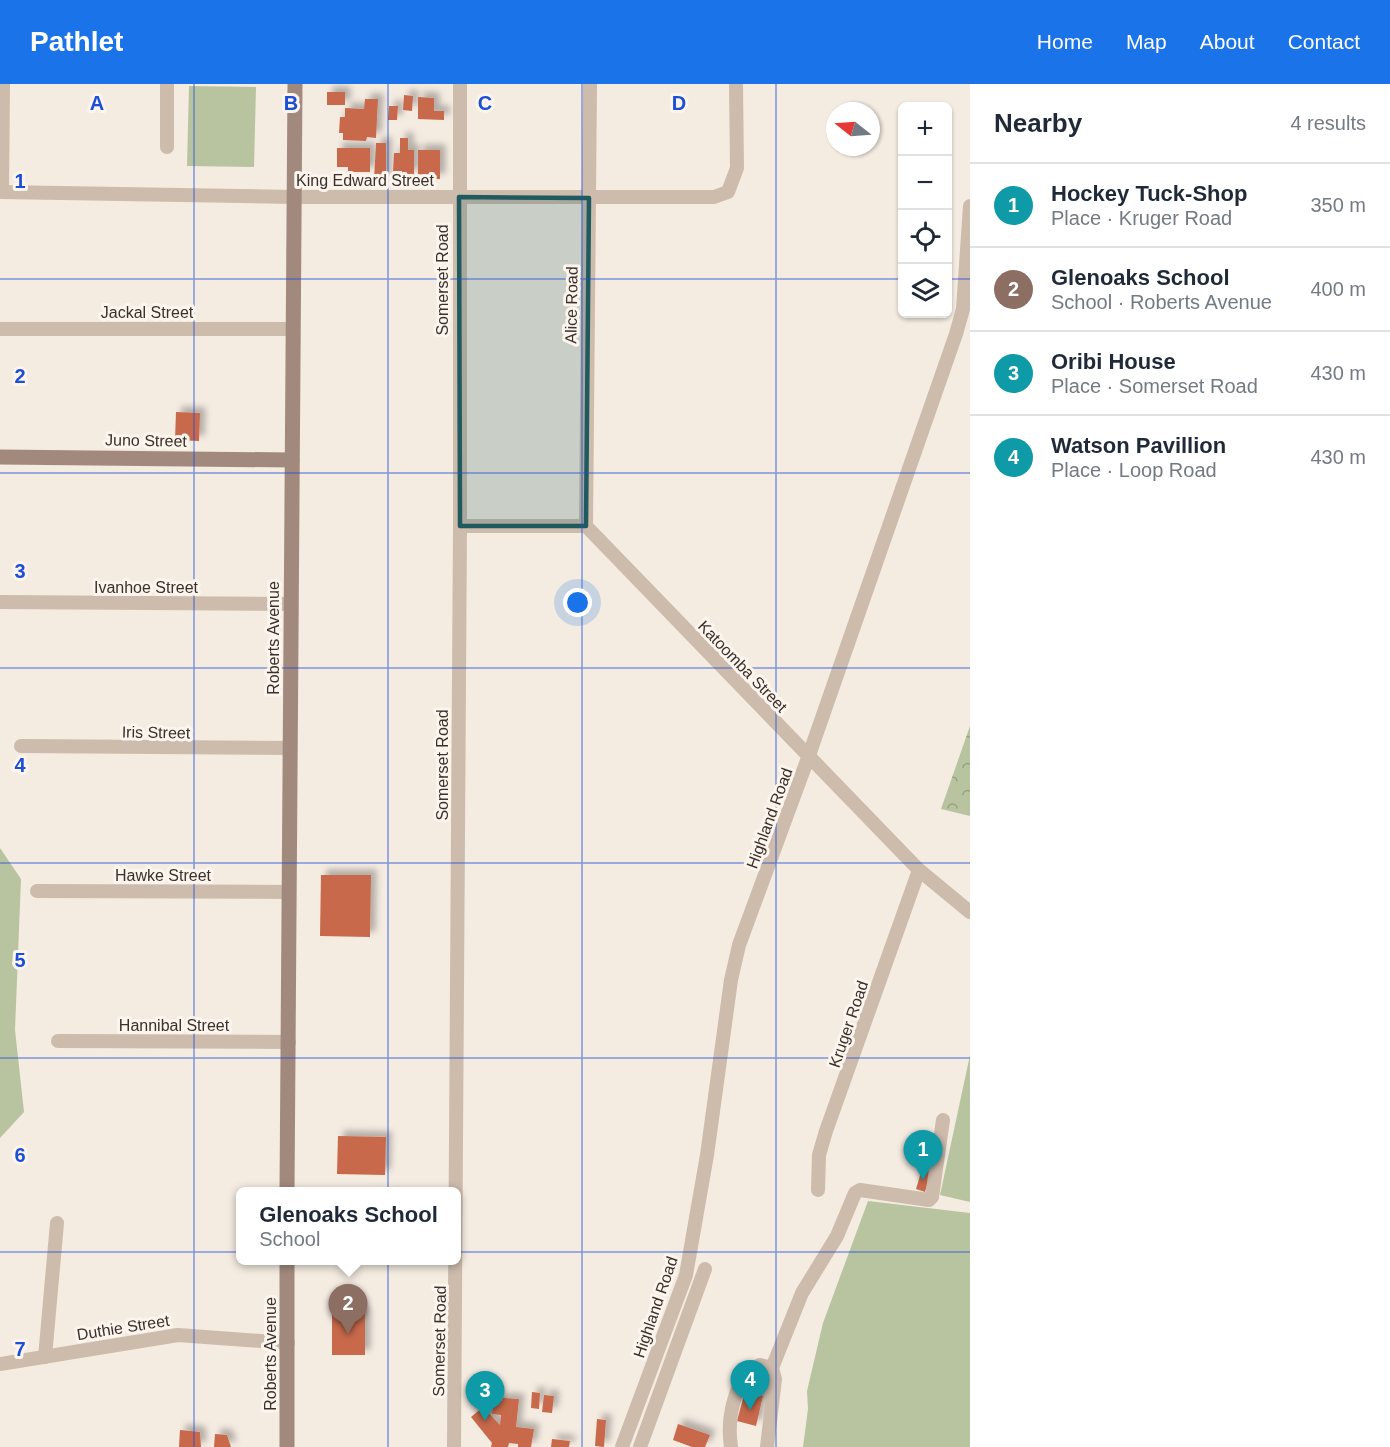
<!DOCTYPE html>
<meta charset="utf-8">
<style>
:root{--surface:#fff;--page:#f6f6f7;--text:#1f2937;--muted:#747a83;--line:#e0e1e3;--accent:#1a73e8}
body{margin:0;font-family:Arial,sans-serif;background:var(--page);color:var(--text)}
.controls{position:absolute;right:18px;top:18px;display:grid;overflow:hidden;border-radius:9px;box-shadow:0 2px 4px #0004}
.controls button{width:54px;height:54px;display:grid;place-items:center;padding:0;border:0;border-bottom:2px solid var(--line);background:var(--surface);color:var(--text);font:30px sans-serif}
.compass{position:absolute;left:826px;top:18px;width:54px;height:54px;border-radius:50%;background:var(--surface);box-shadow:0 2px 4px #0004;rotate:287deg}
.you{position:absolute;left:578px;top:519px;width:21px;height:21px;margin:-15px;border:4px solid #fff;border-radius:50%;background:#1a73e8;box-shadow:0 0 0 9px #1a73e833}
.badge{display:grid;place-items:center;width:39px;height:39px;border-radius:50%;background:var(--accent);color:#fff;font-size:20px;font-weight:700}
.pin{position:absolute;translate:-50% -50px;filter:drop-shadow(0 2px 3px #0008)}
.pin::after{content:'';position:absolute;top:32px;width:21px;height:18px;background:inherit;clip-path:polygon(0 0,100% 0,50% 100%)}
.popup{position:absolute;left:236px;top:1103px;width:225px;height:78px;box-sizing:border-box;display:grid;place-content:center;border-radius:9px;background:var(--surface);filter:drop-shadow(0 2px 4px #0005);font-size:20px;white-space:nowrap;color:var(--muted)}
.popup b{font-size:22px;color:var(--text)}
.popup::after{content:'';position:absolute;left:50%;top:100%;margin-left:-12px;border:12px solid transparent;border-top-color:var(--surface)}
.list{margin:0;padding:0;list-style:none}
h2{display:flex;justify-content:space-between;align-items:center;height:78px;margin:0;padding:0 24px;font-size:26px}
h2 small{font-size:20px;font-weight:400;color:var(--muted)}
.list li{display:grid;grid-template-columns:39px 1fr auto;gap:18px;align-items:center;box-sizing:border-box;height:84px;padding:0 24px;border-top:2px solid var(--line)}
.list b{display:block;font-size:22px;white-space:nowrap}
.list p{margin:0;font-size:20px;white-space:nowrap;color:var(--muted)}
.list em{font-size:20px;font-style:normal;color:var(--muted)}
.icon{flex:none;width:33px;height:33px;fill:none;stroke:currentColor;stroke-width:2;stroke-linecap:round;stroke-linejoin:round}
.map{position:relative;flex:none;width:970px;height:1363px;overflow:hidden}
header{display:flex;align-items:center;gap:36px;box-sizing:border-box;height:84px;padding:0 30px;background:var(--accent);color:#fff}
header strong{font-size:28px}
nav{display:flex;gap:33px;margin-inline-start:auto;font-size:21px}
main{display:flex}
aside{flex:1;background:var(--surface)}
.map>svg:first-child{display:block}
</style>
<header>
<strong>Pathlet</strong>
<nav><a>Home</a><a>Map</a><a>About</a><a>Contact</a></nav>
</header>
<main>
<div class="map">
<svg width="970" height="1363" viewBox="0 0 970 1363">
<defs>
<pattern id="park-crowns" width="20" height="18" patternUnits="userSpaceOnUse" patternTransform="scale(1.5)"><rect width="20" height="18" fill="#b8c4a0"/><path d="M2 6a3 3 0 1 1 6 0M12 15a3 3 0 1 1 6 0" fill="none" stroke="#97a083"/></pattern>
<filter id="shadow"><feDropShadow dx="5.5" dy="-5.5" stdDeviation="3" flood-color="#0004"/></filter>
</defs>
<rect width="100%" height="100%" fill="#f4ebe1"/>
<g fill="#b8c4a0">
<polygon points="189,2 256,3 254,83 187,82"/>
<polygon points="0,764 21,795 15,946 24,1028 0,1054"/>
<polygon points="970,971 970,1118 940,1111"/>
<polygon points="868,1117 970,1129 970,1363 803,1363 808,1325 807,1307 823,1239"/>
</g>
<polygon fill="url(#park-crowns)" points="970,642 970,732 941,725"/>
<g fill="#c8694b" filter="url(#shadow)">
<rect x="327" y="8" width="18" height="13"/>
<polygon points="404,11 413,12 412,27 403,26"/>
<polygon points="418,13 434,14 434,27 444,27 444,36 418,35"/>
<polygon points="365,15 378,15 376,54 367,53 366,57 343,56 343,49 339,49 340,33 345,33 345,24 364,25"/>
<polygon points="389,22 398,22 397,36 388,36"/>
<polygon points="400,54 408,54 408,66 414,66 414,91 402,91 402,87 393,87 394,69 400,69"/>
<polygon points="376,59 386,59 386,96 374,96"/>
<polygon points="337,64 370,64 370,88 348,88 348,83 337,83"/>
<polygon points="418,66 440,66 440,95 427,95 427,91 418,90"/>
<polygon points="176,328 200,329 199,357 175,356"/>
<polygon points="321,791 371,791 370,853 320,852"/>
<polygon points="338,1052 386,1053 385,1091 337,1090"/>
<polygon points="922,1085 931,1087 925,1108 916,1105"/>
<rect x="332" y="1229" width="33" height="42"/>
<polygon points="472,1306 490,1309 489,1318 471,1315"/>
<polygon points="745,1307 763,1312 756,1342 737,1337"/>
<polygon points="532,1308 540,1309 539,1325 531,1324"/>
<polygon points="544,1311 554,1312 552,1329 542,1328"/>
<polygon points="503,1314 519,1315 516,1343 534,1345 531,1363 518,1363 518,1360 509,1359 508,1363 491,1363 492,1359 471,1333 483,1323 500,1341 501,1331 492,1330 494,1316 502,1317"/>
<polygon points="597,1335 606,1336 604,1363 595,1362"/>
<polygon points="678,1340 710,1351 705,1363 692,1363 673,1356"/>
<polygon points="180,1346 200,1348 201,1363 179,1363"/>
<polygon points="215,1350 227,1351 231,1363 214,1363"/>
<polygon points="552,1355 570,1357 569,1363 551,1363"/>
</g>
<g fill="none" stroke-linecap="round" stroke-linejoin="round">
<g stroke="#cdbbac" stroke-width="14">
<polyline points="167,0 167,63"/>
<polyline points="0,108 293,113 714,113 728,108 737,84 736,0"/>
<polyline points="2,108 3,0"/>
<polyline points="0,245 293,245"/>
<polyline points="460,442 586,442 919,786 970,828"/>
<polyline points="586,442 590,0"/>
<polyline points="0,518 291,520"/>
<polyline points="21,662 290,664"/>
<polyline points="37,807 289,808"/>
<polyline points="58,957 289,958"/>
<polyline points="818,1106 819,1071 826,1047 919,786"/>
<polyline points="45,1273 57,1139"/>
<polyline points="0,1280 178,1251 288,1259"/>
<polyline points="772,1284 802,1209 837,1152 855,1109 860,1106 929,1116 932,1113 943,1036"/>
<polyline points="454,1363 460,442 460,0"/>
<polyline points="622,1363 686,1191 707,1071 731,896 739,861 808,674 956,250 963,225 970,122"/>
<polyline points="640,1363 705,1185"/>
<path d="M731,1363c-4,-26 2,-70 29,-82l12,3 3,11 -8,68"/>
</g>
<g stroke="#a18a7d" stroke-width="15">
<polyline points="0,373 292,376"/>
<polyline points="287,1108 295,0"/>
<polyline points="287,1176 287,1363"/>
</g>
</g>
<path fill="#1f5a5e" fill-opacity="0.2" stroke="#1f5a5e" stroke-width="4.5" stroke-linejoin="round" d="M459,113l130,1 -3,328h-126z"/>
<path fill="none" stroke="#1d4ed8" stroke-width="1.5" stroke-opacity="0.55" d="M194,0v1363M388,0v1363M582,0v1363M776,0v1363M0,195h902M948,195h22M0,389h970M0,584h970M0,779h970M0,974h970M0,1168h970"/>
<g text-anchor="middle" stroke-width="6" stroke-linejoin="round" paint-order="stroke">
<g font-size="16" fill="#3b302b" stroke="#fbf5ee">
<text x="365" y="102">King Edward Street</text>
<text transform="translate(442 196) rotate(-90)" y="6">Somerset Road</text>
<text transform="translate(571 221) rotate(-89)" y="6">Alice Road</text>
<text x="147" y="234">Jackal Street</text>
<text transform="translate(146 356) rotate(1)" y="6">Juno Street</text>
<text x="146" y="509">Ivanhoe Street</text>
<text transform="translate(273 554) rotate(-90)" y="6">Roberts Avenue</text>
<text transform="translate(743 582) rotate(46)" y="6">Katoomba Street</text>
<text transform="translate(156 648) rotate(1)" y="6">Iris Street</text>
<text transform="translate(442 681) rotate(-90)" y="6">Somerset Road</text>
<text transform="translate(769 734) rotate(-70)" y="6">Highland Road</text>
<text x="163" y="797">Hawke Street</text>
<text transform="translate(848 940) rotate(-71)" y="6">Kruger Road</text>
<text x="174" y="947">Hannibal Street</text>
<text transform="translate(655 1223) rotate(-71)" y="6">Highland Road</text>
<text transform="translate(123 1243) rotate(-9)" y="6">Duthie Street</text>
<text transform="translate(439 1257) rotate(-89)" y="6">Somerset Road</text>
<text transform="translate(270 1270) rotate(-90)" y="6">Roberts Avenue</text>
</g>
</g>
<g font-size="20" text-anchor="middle" font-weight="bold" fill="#1d4ed8" stroke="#fbf5ee" stroke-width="6" stroke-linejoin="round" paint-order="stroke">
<text x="97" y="26">A</text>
<text x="291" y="26">B</text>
<text x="485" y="26">C</text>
<text x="679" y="26">D</text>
<text x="20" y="104">1</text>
<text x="20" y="299">2</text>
<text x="20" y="494">3</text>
<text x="20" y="688">4</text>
<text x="20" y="883">5</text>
<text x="20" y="1078">6</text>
<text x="20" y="1272">7</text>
</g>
</svg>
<div class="controls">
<button>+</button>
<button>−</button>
<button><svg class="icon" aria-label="locate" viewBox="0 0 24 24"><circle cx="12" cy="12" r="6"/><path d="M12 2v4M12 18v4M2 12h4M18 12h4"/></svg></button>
<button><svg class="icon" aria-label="layers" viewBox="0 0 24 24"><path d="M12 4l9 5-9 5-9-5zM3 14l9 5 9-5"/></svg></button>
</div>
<svg class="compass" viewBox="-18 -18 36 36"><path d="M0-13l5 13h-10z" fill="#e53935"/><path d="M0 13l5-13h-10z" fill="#747a83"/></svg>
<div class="you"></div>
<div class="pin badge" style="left:923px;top:1096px;background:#0f9aa8">1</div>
<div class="pin badge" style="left:348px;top:1250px;background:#8d6e63">2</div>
<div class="popup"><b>Glenoaks School</b>School</div>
<div class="pin badge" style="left:485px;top:1337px;background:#0f9aa8">3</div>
<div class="pin badge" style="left:750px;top:1326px;background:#0f9aa8">4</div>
</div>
<aside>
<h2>Nearby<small>4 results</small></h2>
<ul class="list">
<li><span class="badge" style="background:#0f9aa8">1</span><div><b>Hockey Tuck-Shop</b><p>Place · Kruger Road</p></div><em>350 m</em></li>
<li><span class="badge" style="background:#8d6e63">2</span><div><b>Glenoaks School</b><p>School · Roberts Avenue</p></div><em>400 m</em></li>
<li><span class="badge" style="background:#0f9aa8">3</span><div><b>Oribi House</b><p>Place · Somerset Road</p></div><em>430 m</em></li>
<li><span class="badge" style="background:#0f9aa8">4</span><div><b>Watson Pavillion</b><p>Place · Loop Road</p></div><em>430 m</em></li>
</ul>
</aside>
</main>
